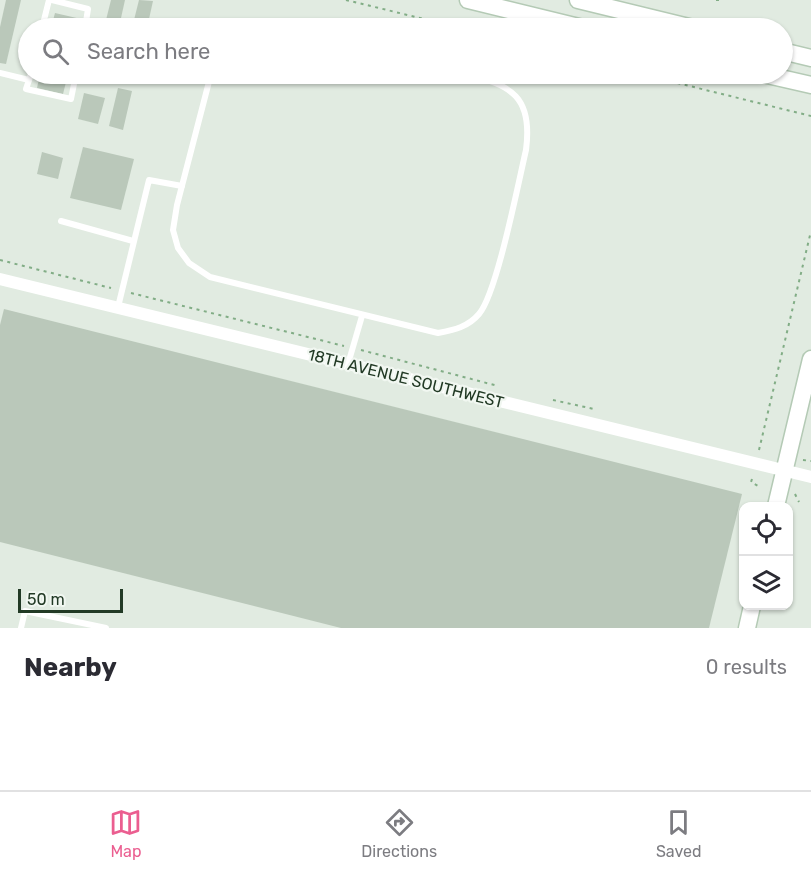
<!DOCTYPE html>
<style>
:root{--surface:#fff;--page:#f2f2f3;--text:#2b2b33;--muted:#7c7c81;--line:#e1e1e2;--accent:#eb5e90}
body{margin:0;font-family:Rubik,sans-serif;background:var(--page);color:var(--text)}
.controls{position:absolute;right:18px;bottom:18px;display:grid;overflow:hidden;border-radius:12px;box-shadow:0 2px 4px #0004}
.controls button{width:54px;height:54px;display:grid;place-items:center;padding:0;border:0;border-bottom:2px solid var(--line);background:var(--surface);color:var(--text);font:30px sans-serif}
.scale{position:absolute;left:18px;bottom:15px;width:105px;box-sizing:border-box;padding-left:6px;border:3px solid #223a25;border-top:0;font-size:16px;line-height:21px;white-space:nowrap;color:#223a25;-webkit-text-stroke:4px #f1f7f1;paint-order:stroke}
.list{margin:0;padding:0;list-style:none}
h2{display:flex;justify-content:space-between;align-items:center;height:78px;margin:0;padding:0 24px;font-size:26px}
h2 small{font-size:20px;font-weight:400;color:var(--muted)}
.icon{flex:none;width:33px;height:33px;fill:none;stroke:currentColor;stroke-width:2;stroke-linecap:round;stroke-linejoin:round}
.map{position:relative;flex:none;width:811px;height:628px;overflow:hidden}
.search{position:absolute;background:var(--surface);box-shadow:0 2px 4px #0004;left:18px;right:18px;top:18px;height:66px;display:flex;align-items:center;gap:15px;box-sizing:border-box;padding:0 21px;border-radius:33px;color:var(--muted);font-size:22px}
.sheet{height:162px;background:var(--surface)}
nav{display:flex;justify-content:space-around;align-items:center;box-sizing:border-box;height:84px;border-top:2px solid var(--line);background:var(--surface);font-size:16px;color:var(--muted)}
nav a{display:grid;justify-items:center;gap:3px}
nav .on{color:var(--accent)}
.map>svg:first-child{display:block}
</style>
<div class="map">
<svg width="811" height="628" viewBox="0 0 811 628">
<rect width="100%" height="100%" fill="#e1ebe1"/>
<g fill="#bac8ba">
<polygon points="6,0 21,0 6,64 0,63 0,27"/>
<polygon points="111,0 125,0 119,27 105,24"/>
<polygon points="139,0 153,1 147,28 132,28"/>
<polygon points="55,13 81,19 78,28 51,28"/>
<polygon points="40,74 68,74 63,94 37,88"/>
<polygon points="82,74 110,74 108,81"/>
<polygon points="122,74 137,74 134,84 120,81"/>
<polygon points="118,88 132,91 123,130 109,126"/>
<polygon points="84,93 105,98 98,124 78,119"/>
<polygon points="83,147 134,159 121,210 70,198"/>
<polygon points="42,152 63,158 58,179 37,174"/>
<polygon points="4,309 742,494 709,628 341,628 0,542 0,325"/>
</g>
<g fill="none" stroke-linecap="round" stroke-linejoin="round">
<defs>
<g id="secondary">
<polyline points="468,0 583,28"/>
<polyline points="578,0 693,28"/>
<polyline points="782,51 811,58"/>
<polyline points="763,74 811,85"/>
<polyline points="776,506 811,359"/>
<polyline points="747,628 752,606"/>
</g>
</defs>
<use href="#secondary" stroke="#b4cab5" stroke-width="19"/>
<g stroke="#82ad86" stroke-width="2" stroke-dasharray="3 4.5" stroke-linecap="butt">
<polyline points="346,0 461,28"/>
<polyline points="716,0 722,0"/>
<polyline points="641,74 811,116"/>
<polyline points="0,260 111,288"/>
<polyline points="131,293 344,346"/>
<polyline points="361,350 498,386"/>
<polyline points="553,400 594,409"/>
<polyline points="759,450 811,231"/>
<polyline points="803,460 811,461"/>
<polyline points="752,479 751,482 760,487"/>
<polyline points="795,494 799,502"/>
</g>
<g stroke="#fff" stroke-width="6">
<polyline points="52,0 88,9 85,28"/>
<polyline points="42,28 49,0"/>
<polyline points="248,28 256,26 270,28"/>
<polyline points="0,73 29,80"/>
<polyline points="31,74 26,89 71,99 76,74"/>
<path d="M211,74l-34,131 -4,25 5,18 11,15 21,14 228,56c16,-3 30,-6 41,-19 18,-21 39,-130 47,-164 7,-53 -14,-65 -61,-76"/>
<polyline points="61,221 133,241"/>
<polyline points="118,307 149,180 182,186"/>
<polyline points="348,364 362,316"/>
<polyline points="21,628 25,611 106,628"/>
</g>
<polyline stroke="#fff" stroke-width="12" points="0,279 811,477"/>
<use href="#secondary" stroke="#fff" stroke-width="16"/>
</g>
<g text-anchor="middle" stroke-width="4.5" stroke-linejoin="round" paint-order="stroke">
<g font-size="16" fill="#223a25" stroke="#f1f7f1">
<text transform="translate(406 378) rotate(14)" y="6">18TH AVENUE SOUTHWEST</text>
</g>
</g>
</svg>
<div class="controls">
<button><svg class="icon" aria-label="locate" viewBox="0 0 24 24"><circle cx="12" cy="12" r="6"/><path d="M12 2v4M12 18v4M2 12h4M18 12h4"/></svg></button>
<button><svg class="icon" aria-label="layers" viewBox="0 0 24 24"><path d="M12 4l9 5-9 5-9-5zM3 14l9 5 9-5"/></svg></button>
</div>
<div class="scale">50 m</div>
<div class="search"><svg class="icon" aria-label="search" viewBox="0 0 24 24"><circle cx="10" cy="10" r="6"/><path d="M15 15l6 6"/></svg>Search here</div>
</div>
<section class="sheet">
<h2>Nearby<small>0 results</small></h2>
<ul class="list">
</ul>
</section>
<nav>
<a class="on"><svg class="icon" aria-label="map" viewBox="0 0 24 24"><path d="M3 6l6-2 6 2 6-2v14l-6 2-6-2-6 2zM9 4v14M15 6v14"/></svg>Map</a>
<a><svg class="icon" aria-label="directions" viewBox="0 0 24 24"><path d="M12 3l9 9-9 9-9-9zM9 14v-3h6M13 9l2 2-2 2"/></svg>Directions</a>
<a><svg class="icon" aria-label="saved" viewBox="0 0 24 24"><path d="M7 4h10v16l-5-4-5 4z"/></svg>Saved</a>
</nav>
